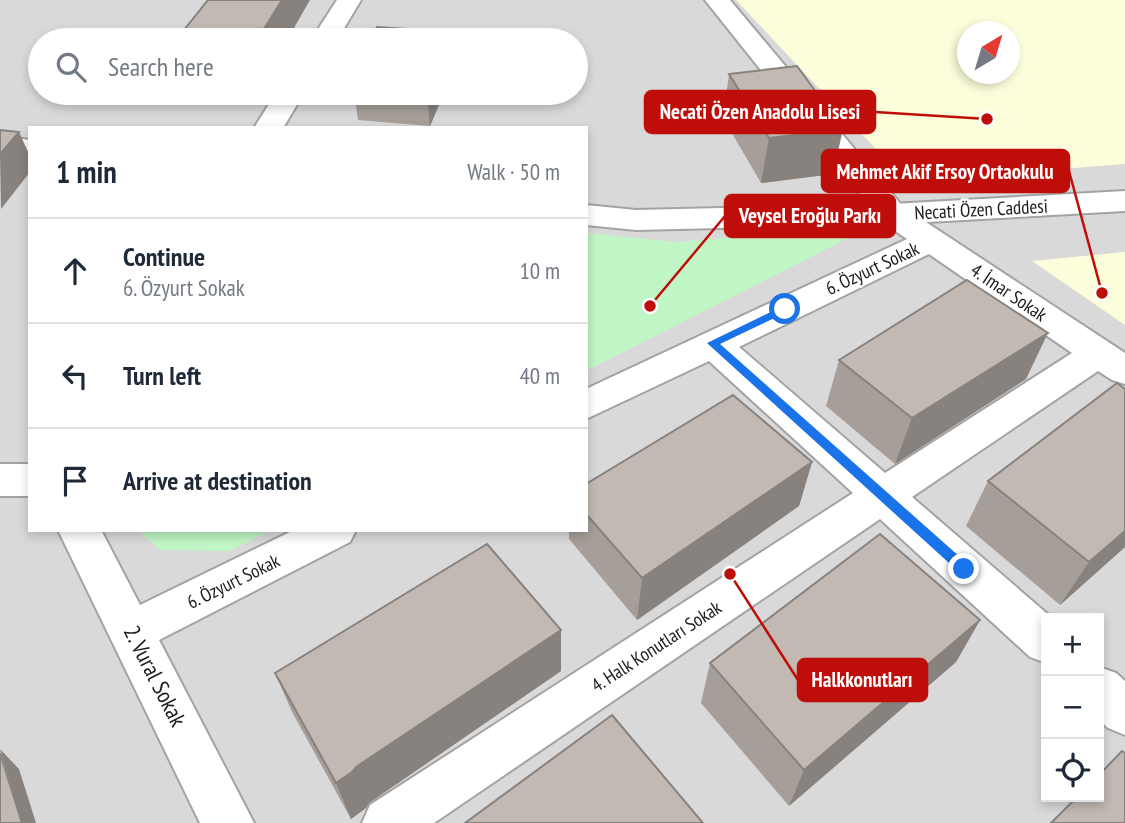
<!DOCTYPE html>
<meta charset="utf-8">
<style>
:root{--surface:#fff;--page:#f2f2f3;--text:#1f2937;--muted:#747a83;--line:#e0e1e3}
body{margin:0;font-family:"PT Sans Narrow",sans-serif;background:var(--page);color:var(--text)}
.controls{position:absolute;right:21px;bottom:21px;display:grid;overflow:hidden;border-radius:0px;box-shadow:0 4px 10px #0003}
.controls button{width:63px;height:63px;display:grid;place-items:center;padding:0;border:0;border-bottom:2px solid var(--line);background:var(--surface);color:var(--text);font:35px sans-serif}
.compass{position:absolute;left:957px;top:21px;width:63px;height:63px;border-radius:50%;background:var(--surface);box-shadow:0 4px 10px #0003;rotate:38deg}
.stop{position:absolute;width:21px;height:21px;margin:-16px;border:5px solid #1a73e8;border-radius:50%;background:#fff}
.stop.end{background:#1a73e8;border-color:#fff;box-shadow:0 2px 7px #0008}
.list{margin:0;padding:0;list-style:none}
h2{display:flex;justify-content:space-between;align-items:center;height:91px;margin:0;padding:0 28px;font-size:30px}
h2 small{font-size:23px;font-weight:400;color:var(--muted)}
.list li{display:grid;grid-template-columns:46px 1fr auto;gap:21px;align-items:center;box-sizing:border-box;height:105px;padding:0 28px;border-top:2px solid var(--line)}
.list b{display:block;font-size:26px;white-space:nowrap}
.list p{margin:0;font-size:23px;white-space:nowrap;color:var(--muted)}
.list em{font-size:23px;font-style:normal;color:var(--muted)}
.icon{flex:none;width:38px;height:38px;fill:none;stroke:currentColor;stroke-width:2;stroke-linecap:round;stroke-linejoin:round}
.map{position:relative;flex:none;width:1125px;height:823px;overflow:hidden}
.search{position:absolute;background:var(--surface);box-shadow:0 4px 10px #0003;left:28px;top:28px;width:560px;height:77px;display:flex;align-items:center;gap:18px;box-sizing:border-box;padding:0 24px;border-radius:38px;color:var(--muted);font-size:26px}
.panel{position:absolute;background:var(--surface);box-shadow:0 4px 10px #0003;left:28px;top:126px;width:560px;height:406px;border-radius:0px}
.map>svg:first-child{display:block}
</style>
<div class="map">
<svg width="1125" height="823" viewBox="0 0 1125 823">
<rect width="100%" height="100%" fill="#edeae2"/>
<path fill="#dad9d9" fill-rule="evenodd" d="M0,0h1125v823h-1125zM968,32h42v42h-42zM40,40h536v53h-536zM30,128h556v402h-556zM1046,618h53v179h-53z"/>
<g fill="#fcfddb" fill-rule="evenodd">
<path d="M736,0h389v164l-219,17zM968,32h42v42h-42z"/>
<polygon points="1125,252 1125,325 1032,261"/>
</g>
<g fill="#c0f6c5">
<polygon points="874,225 586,371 586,233 677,242"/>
<polygon points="138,530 271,530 230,551 160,550"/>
</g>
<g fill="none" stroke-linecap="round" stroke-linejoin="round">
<defs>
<g id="minor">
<polygon points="337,0 361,0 337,40 311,40"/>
<path d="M705,0h25l173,207 222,146v31l-13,-4 -14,-9 -186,126 140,121h-6v45l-16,-6 -150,-138 -446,304h-72l8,-18 483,-312 -144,-132 -123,58v-30l321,-150 -26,-18zM929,254l143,99 -187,120 -146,-126z"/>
<polygon points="276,93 304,93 283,128 254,128"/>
<rect x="0" y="464" width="30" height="32"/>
<polygon points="58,530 101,530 140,605 294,530 356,530 350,542 159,640 254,823 200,823"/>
<polygon points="1099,667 1116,673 1125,681 1125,735 1108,728 1099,720"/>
</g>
<g id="tertiary">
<polygon points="0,136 30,140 30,158 0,154"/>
<polygon points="1125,191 1125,211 892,224 636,230 586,225 586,205 636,210 892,204"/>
</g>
</defs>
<use href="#minor" stroke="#a3a3a3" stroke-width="4"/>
<use href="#tertiary" stroke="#a3a3a3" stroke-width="4"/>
<use href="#minor" fill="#fff" fill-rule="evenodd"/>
<use href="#tertiary" fill="#fff" fill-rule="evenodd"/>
</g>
<g fill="#a69f99">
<polygon points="729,74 833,174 761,183 723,118"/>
<polygon points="192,93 256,93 253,98"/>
<polygon points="354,93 444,93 430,126 358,120"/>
<polygon points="839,360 1026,379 895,464 826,406"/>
<polygon points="1125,389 1125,547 1060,605 966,526 988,481"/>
<polygon points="812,462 799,506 637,620 569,539 569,530 586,530 586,484"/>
<polygon points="980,620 956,662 789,806 701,703 710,663"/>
<polygon points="561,671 369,803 366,808 351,819 292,712 275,673"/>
</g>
<g fill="#87827d">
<polygon points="282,0 310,0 287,40 257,40"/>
<polygon points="427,93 444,93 430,126"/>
<polygon points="843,129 833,174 761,183 769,138"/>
<polygon points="19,132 30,156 30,172 1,209 0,154"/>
<polygon points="1048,333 1026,379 895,464 912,418"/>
<polygon points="812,462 799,506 637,620 642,578"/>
<polygon points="1125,531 1125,547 1060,605 1089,562"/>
<polygon points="980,620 956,662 789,806 804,770"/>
<polygon points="561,630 561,671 369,803 366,808 351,819 336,783 356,767"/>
<polygon points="0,749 19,769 36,823 22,823"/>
</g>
<g fill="#c1b9b2" stroke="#87827d" stroke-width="2">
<polygon points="208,0 282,0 257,40 176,40"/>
<polygon points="377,27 448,32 444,40 370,40"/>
<polygon points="797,66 843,129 769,138 729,74"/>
<polygon points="0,130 19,132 0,154"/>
<polygon points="967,280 1048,333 912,418 839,360"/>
<polygon points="1117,383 1125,389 1125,531 1089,562 988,481"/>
<polygon points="733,395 812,462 642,578 586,514 586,484"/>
<polygon points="880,534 980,620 804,770 710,663"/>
<polygon points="487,544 561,630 356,767 352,772 336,783 275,673"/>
<polygon points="612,715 703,823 465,823"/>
<polygon points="1122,751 1125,753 1125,823 1051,823 1077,797 1099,797 1099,775"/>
<polygon points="0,753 22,823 0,823"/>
</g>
<polygon fill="#1a73e8" points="785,305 790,309 789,311 720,344 969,565 969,573 960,573 707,343"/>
<g text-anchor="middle" stroke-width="5" stroke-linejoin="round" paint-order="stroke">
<g font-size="19" fill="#1c1c1c" stroke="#fff">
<text transform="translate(981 209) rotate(-3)" y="7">Necati Özen Caddesi</text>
<text transform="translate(872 268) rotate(-25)" y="7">6. Özyurt Sokak</text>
<text transform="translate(1009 292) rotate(34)" y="7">4. İmar Sokak</text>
<text transform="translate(233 581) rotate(-26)" y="7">6. Özyurt Sokak</text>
<text transform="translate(656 646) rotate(-33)" y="7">4. Halk Konutları Sokak</text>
</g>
<g font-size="23" fill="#1c1c1c" stroke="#fff">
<text transform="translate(155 676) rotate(63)" y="8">2. Vural Sokak</text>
</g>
</g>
<path fill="none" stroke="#bf0e09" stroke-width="2.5" d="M987 119L875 112M1102 293L1069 171M650 306L725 216M730 574L798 680"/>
<g fill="#bf0e09" stroke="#fff" stroke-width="2.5">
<circle cx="987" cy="119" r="7"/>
<circle cx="1102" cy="293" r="7"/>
<circle cx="650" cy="306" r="7"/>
<circle cx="730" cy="574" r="7"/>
</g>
<g fill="#bf0e09" stroke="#bf0e09" stroke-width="2.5">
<rect x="645" y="91" width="230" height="42" rx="7"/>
<rect x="822" y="150" width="247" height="42" rx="7"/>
<rect x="725" y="195" width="170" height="42" rx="7"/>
<rect x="798" y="659" width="129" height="42" rx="7"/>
</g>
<g font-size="21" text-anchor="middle" font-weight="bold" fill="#fff">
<text x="760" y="119">Necati Özen Anadolu Lisesi</text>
<text x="945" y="179">Mehmet Akif Ersoy Ortaokulu</text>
<text x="810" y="223">Veysel Eroğlu Parkı</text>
<text x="862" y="687">Halkkonutları</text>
</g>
</svg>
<div class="controls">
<button>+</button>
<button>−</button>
<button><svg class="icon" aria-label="locate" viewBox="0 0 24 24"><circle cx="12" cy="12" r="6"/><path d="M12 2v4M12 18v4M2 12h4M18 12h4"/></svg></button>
</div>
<svg class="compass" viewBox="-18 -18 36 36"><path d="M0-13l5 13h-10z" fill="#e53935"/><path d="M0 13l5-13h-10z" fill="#747a83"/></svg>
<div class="stop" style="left:785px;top:309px"></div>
<div class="stop end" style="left:964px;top:569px"></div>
<div class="search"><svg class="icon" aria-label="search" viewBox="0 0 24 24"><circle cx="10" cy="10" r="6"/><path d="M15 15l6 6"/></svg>Search here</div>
<section class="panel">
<h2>1 min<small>Walk · 50 m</small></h2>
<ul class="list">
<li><svg class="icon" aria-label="ahead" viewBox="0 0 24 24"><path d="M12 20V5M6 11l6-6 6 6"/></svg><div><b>Continue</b><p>6. Özyurt Sokak</p></div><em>10 m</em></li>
<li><svg class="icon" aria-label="left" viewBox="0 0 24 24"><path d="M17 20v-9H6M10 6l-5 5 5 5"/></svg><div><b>Turn left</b></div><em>40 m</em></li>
<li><svg class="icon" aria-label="arrive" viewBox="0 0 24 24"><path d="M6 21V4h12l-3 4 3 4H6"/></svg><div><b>Arrive at destination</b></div></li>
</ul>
</section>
</div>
